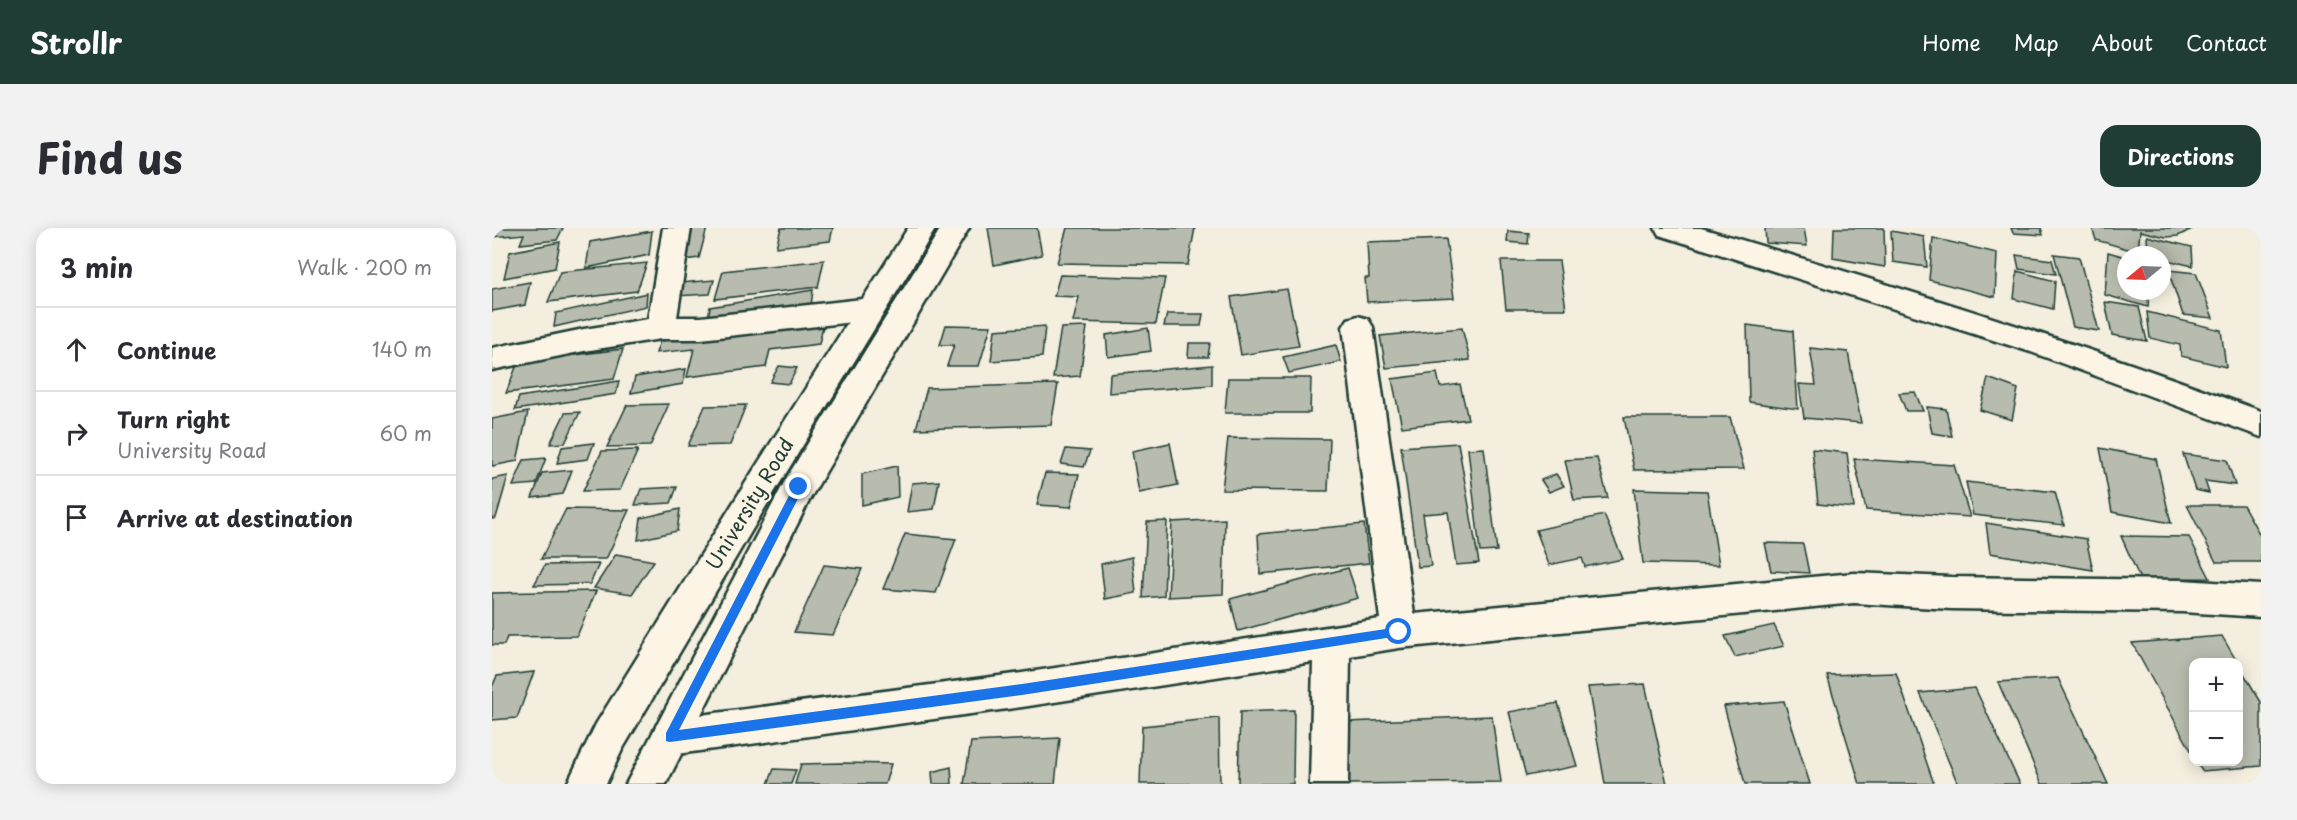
<!DOCTYPE html>
<meta charset="utf-8">
<style>
:root{--surface:#fff;--page:#f2f2f3;--text:#2b2b33;--muted:#7c7c81;--line:#e1e1e2;--accent:#1f3d34}
body{margin:0;font-family:"Playpen Sans",sans-serif;background:var(--page);color:var(--text)}
.controls{position:absolute;right:18px;bottom:18px;display:grid;overflow:hidden;border-radius:12px;box-shadow:0 3px 15px #0003}
.controls button{width:54px;height:54px;display:grid;place-items:center;padding:0;border:0;border-bottom:2px solid var(--line);background:var(--surface);color:var(--text);font:30px sans-serif}
.compass{position:absolute;left:1625px;top:18px;width:54px;height:54px;border-radius:50%;background:var(--surface);box-shadow:0 3px 15px #0003;rotate:251deg}
.stop{position:absolute;width:18px;height:18px;margin:-14px;border:4px solid #1a73e8;border-radius:50%;background:#fff}
.stop.end{background:#1a73e8;border-color:#fff;box-shadow:0 2px 6px #0008}
.list{margin:0;padding:0;list-style:none}
h2{display:flex;justify-content:space-between;align-items:center;height:78px;margin:0;padding:0 24px;font-size:26px}
h2 small{font-size:20px;font-weight:400;color:var(--muted)}
.list li{display:grid;grid-template-columns:39px 1fr auto;gap:18px;align-items:center;box-sizing:border-box;height:84px;padding:0 24px;border-top:2px solid var(--line)}
.list b{display:block;font-size:22px;white-space:nowrap}
.list p{margin:0;font-size:20px;white-space:nowrap;color:var(--muted)}
.list em{font-size:20px;font-style:normal;color:var(--muted)}
.icon{flex:none;width:33px;height:33px;fill:none;stroke:currentColor;stroke-width:2;stroke-linecap:round;stroke-linejoin:round}
.map{position:relative;flex:none;width:1769px;height:556px;overflow:hidden;border-radius:18px}
header{display:flex;align-items:center;gap:36px;box-sizing:border-box;height:84px;padding:0 30px;background:var(--accent);color:#fff}
header strong{font-size:28px}
nav{display:flex;gap:33px;margin-inline-start:auto;font-size:21px}
.intro{display:flex;align-items:center;justify-content:space-between;box-sizing:border-box;height:144px;padding:0 36px}
h1{margin:0;font-size:42px}
.button{padding:15px 27px;border-radius:18px;background:var(--accent);color:#fff;font-size:21px;font-weight:700}
main{display:flex;gap:36px;padding:0 36px}
aside{flex:1;background:var(--surface);border-radius:18px;box-shadow:0 3px 15px #0003}
.map>svg:first-child{display:block}
</style>
<header>
<strong>Strollr</strong>
<nav><a>Home</a><a>Map</a><a>About</a><a>Contact</a></nav>
</header>
<div class="intro"><h1>Find us</h1><a class="button">Directions</a></div>
<main>
<aside>
<h2>3 min<small>Walk · 200 m</small></h2>
<ul class="list">
<li><svg class="icon" aria-label="ahead" viewBox="0 0 24 24"><path d="M12 20V5M6 11l6-6 6 6"/></svg><div><b>Continue</b></div><em>140 m</em></li>
<li><svg class="icon" aria-label="right" viewBox="0 0 24 24"><path d="M7 20v-9h11M14 6l5 5-5 5"/></svg><div><b>Turn right</b><p>University Road</p></div><em>60 m</em></li>
<li><svg class="icon" aria-label="arrive" viewBox="0 0 24 24"><path d="M6 21V4h12l-3 4 3 4H6"/></svg><div><b>Arrive at destination</b></div></li>
</ul>
</aside>
<div class="map">
<svg width="1769" height="556" viewBox="0 0 1769 556">
<rect width="100%" height="100%" fill="#f3eede"/>
<filter id="ink" filterUnits="userSpaceOnUse"><feTurbulence type="fractalNoise" baseFrequency=".0167" numOctaves="2"/><feDisplacementMap in="SourceGraphic" scale="12" xChannelSelector="R" yChannelSelector="G"/><feConvolveMatrix kernelMatrix="1 2 1 2 8 2 1 2 1" color-interpolation-filters="sRGB"/></filter>
<g filter="url(#ink)">
<g fill="#b8bcae" stroke="#1f3d34" stroke-width="1.5">
<polygon points="0,0 71,0 65,12 28,16 32,6 0,9"/>
<polygon points="194,0 215,0 207,30 184,33"/>
<polygon points="289,0 341,0 338,13 284,19"/>
<polygon points="496,0 545,0 550,27 502,37"/>
<polygon points="575,0 703,0 696,37 565,35"/>
<polygon points="1273,0 1312,0 1315,18 1274,15"/>
<polygon points="1342,0 1392,0 1393,39 1341,30"/>
<polygon points="1519,0 1549,0 1551,7 1521,5"/>
<polygon points="1600,0 1702,0 1686,8 1674,9 1648,3 1646,24 1604,12"/>
<polygon points="160,3 157,27 94,40 98,14"/>
<polygon points="1016,3 1037,5 1036,16 1015,14"/>
<polygon points="1399,3 1432,9 1435,39 1401,34"/>
<polygon points="1655,8 1700,19 1701,38 1670,31 1670,27 1656,27"/>
<polygon points="1441,10 1505,25 1503,69 1437,52"/>
<polygon points="954,11 962,70 875,74 873,50 877,50 875,14"/>
<polygon points="68,14 63,40 12,50 18,24"/>
<polygon points="1616,24 1634,29 1634,63 1657,63 1656,79 1613,67"/>
<polygon points="1562,26 1587,29 1607,103 1581,99"/>
<polygon points="1524,27 1560,32 1564,46 1527,41"/>
<polygon points="332,32 326,59 223,71 231,43"/>
<polygon points="1009,33 1067,33 1074,81 1014,81"/>
<polygon points="155,35 145,63 56,74 68,44"/>
<polygon points="1676,42 1704,45 1721,90 1691,87"/>
<polygon points="1525,43 1563,53 1561,81 1522,71"/>
<polygon points="568,47 673,50 664,96 581,94 587,69 562,68"/>
<polygon points="222,52 218,66 183,68 188,55"/>
<polygon points="38,54 33,77 0,83 0,61"/>
<polygon points="795,61 807,118 749,127 739,69"/>
<polygon points="321,62 319,78 215,95 218,79"/>
<polygon points="155,65 154,78 62,99 64,85"/>
<polygon points="1613,74 1647,79 1655,113 1620,107"/>
<polygon points="1655,84 1729,102 1734,139 1689,128 1688,117 1658,110"/>
<polygon points="675,86 711,86 709,98 672,98"/>
<polygon points="332,93 327,116 278,122 274,139 195,149 202,121 164,125 168,113"/>
<polygon points="454,97 499,98 487,138 455,138 462,117 448,117"/>
<polygon points="1255,97 1301,103 1306,181 1257,174"/>
<polygon points="553,98 550,129 499,133 503,102"/>
<polygon points="595,99 588,148 561,150 569,100"/>
<polygon points="656,100 659,123 616,129 614,107"/>
<polygon points="970,100 978,132 894,140 888,108"/>
<polygon points="697,115 718,115 716,129 696,129"/>
<polygon points="844,117 849,134 797,145 791,129"/>
<polygon points="1318,120 1356,124 1369,195 1312,190 1307,156 1324,157"/>
<polygon points="131,121 122,151 14,165 26,134"/>
<polygon points="720,137 720,157 617,165 618,146"/>
<polygon points="287,138 305,140 297,156 278,154"/>
<polygon points="194,141 191,156 139,165 143,149"/>
<polygon points="945,145 948,159 968,156 976,191 910,199 900,151"/>
<polygon points="736,150 819,150 818,185 733,185"/>
<polygon points="1496,150 1526,161 1520,192 1488,182"/>
<polygon points="127,153 124,166 23,182 27,169"/>
<polygon points="566,156 559,197 424,201 435,160"/>
<polygon points="1423,164 1431,183 1414,183 1407,165"/>
<polygon points="177,176 158,218 115,219 135,177"/>
<polygon points="254,177 238,217 196,218 213,178"/>
<polygon points="1435,179 1454,181 1460,208 1440,205"/>
<polygon points="36,184 25,233 0,238 0,191"/>
<polygon points="88,184 73,215 58,216 73,185"/>
<polygon points="1132,189 1238,189 1252,241 1142,242"/>
<polygon points="736,210 838,211 836,263 730,262"/>
<polygon points="102,215 96,231 65,235 70,219"/>
<polygon points="678,215 686,257 647,265 640,223"/>
<polygon points="966,215 987,335 964,337 956,284 931,286 939,338 926,339 909,219"/>
<polygon points="992,220 1005,323 988,324 976,221"/>
<polygon points="1608,220 1664,231 1679,295 1620,284"/>
<polygon points="574,221 598,223 592,239 569,236"/>
<polygon points="1320,221 1355,225 1362,280 1326,276"/>
<polygon points="146,222 128,262 91,263 110,223"/>
<polygon points="1691,226 1735,232 1743,257 1713,253 1717,265 1703,262"/>
<polygon points="54,230 44,256 21,258 32,232"/>
<polygon points="1105,230 1116,270 1082,272 1073,232"/>
<polygon points="1362,231 1462,237 1478,289 1374,282"/>
<polygon points="405,238 406,269 370,277 370,246"/>
<polygon points="80,242 71,266 40,270 50,245"/>
<polygon points="553,245 587,246 579,279 545,277"/>
<polygon points="1064,246 1072,258 1057,264 1049,252"/>
<polygon points="16,248 4,290 0,291 0,251"/>
<polygon points="447,253 442,281 415,284 420,255"/>
<polygon points="1474,254 1563,264 1572,297 1481,287"/>
<polygon points="185,259 179,275 143,277 149,261"/>
<polygon points="1142,261 1215,263 1227,337 1151,335"/>
<polygon points="1695,277 1751,277 1769,309 1769,334 1724,334"/>
<polygon points="74,281 137,282 114,331 49,331"/>
<polygon points="188,281 185,303 146,312 149,290"/>
<polygon points="1112,287 1131,331 1093,339 1090,330 1057,337 1044,302"/>
<polygon points="733,291 731,366 676,369 680,294"/>
<polygon points="675,293 672,368 651,370 655,294"/>
<polygon points="1494,295 1594,311 1601,342 1498,325"/>
<polygon points="872,296 877,335 768,346 766,306"/>
<polygon points="413,306 464,311 444,365 391,361"/>
<polygon points="1629,308 1697,309 1718,350 1648,351"/>
<polygon points="1273,315 1311,316 1317,345 1279,343"/>
<polygon points="124,326 162,333 140,366 102,360"/>
<polygon points="640,329 644,365 613,371 609,336"/>
<polygon points="107,336 98,356 42,357 53,337"/>
<polygon points="332,337 370,341 341,407 302,404"/>
<polygon points="856,340 866,370 746,403 738,371"/>
<polygon points="104,363 85,408 15,409 12,417 0,417 0,365"/>
<polygon points="1282,397 1292,418 1243,429 1233,408"/>
<polygon points="1730,408 1745,434 1702,434 1702,528 1640,415"/>
<polygon points="1746,436 1769,474 1769,538 1710,543 1704,534 1746,534"/>
<polygon points="42,444 25,490 0,492 0,459 5,448"/>
<polygon points="1404,445 1442,556 1368,556 1335,447"/>
<polygon points="1566,450 1616,556 1550,556 1506,454"/>
<polygon points="1153,456 1175,556 1113,556 1096,459"/>
<polygon points="1483,460 1528,556 1466,556 1428,465"/>
<polygon points="1292,473 1318,556 1253,556 1232,478"/>
<polygon points="1066,475 1085,538 1034,548 1017,484"/>
<polygon points="802,482 801,556 746,556 748,484"/>
<polygon points="1000,488 1009,554 857,556 855,494"/>
<polygon points="727,490 728,556 648,556 650,498"/>
<polygon points="568,510 563,556 472,556 479,514"/>
<polygon points="309,536 349,535 399,536 393,556 303,556"/>
<polygon points="459,539 460,556 441,556 440,544"/>
<polygon points="282,541 304,542 299,556 276,556"/>
</g>
<g fill="none" stroke-linecap="round" stroke-linejoin="round">
<defs>
<g id="minor">
<polygon points="171,0 199,0 185,89 209,89 379,70 389,73 393,81 389,89 379,92 209,111 169,111 92,123 0,142 0,120 92,101 156,91"/>
<polygon points="866,88 876,91 881,99 922,386 1362,345 1459,349 1690,352 1769,357 1769,389 1690,384 1459,381 1362,375 907,420 858,428 856,556 818,556 821,434 530,479 178,527 165,522 159,509 165,496 178,491 530,445 888,391 851,99 856,91"/>
</g>
<g id="major">
<polygon points="416,0 444,0 283,263 130,522 114,556 75,556 104,496 261,243"/>
<polygon points="449,0 477,0 319,269 174,556 134,556 295,249"/>
<path d="M1163,0h46c188,56 376,114 560,183v26l-230,-85 -372,-117z"/>
</g>
</defs>
<use href="#minor" stroke="#1f3d34" stroke-width="5"/>
<use href="#major" stroke="#1f3d34" stroke-width="5"/>
<use href="#minor" fill="#fcf5e5" fill-rule="evenodd"/>
<use href="#major" fill="#fcf5e5" fill-rule="evenodd"/>
</g>
</g>
<polygon fill="#1a73e8" points="307,255 312,259 187,502 530,456 907,399 912,404 907,408 530,467 178,514 174,513 174,505 303,256"/>
<g text-anchor="middle" stroke-width="4.5" stroke-linejoin="round" paint-order="stroke">
<g font-size="20" fill="#1f3d34" stroke="#fcf5e5">
<text transform="translate(258 276) rotate(-59)" y="7">University Road</text>
</g>
</g>
</svg>
<div class="controls">
<button>+</button>
<button>−</button>
</div>
<svg class="compass" viewBox="-18 -18 36 36"><path d="M0-13l5 13h-10z" fill="#e53935"/><path d="M0 13l5-13h-10z" fill="#7c7c81"/></svg>
<div class="stop" style="left:907px;top:404px"></div>
<div class="stop end" style="left:307px;top:259px"></div>
</div>
</main>
